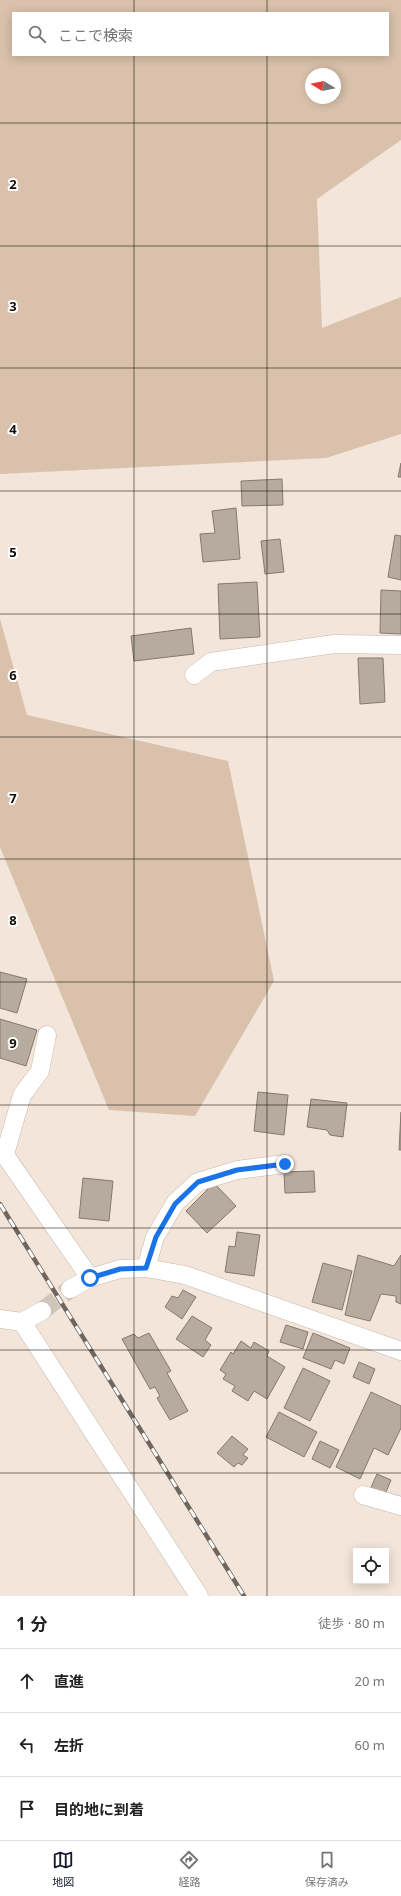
<!DOCTYPE html>
<html lang="ja">
<meta charset="utf-8">
<style>
:root{--surface:#fff;--page:#f6f6f6;--text:#222;--muted:#767676;--line:#e0e0e0;--accent:#111827}
body{margin:0;font-family:"Noto Sans","Noto Sans JP",sans-serif;background:var(--page);color:var(--text)}
.controls{position:absolute;right:12px;bottom:12px;display:grid;overflow:hidden;border-radius:0px;box-shadow:0 2px 10px #0003}
.controls button{width:36px;height:36px;display:grid;place-items:center;padding:0;border:0;border-bottom:1px solid var(--line);background:var(--surface);color:var(--text);font:20px sans-serif}
.compass{position:absolute;left:305px;top:68px;width:36px;height:36px;border-radius:50%;background:var(--surface);box-shadow:0 2px 10px #0003;rotate:280deg}
.stop{position:absolute;width:12px;height:12px;margin:-9px;border:3px solid #1a73e8;border-radius:50%;background:#fff}
.stop.end{background:#1a73e8;border-color:#fff;box-shadow:0 1px 4px #0008}
.list{margin:0;padding:0;list-style:none}
h2{display:flex;justify-content:space-between;align-items:center;height:52px;margin:0;padding:0 16px;font-size:17px}
h2 small{font-size:13px;font-weight:400;color:var(--muted)}
.list li{display:grid;grid-template-columns:26px 1fr auto;gap:12px;align-items:center;box-sizing:border-box;height:64px;padding:0 16px;border-top:1px solid var(--line)}
.list b{display:block;font-size:15px;white-space:nowrap}
.list em{font-size:13px;font-style:normal;color:var(--muted)}
.icon{flex:none;width:22px;height:22px;fill:none;stroke:currentColor;stroke-width:2;stroke-linecap:round;stroke-linejoin:round}
.map{position:relative;flex:none;width:401px;height:1596px;overflow:hidden}
.search{position:absolute;background:var(--surface);box-shadow:0 2px 10px #0003;left:12px;right:12px;top:12px;height:44px;display:flex;align-items:center;gap:10px;box-sizing:border-box;padding:0 14px;border-radius:0px;color:var(--muted);font-size:15px}
.sheet{height:244px;background:var(--surface)}
nav{display:flex;justify-content:space-around;align-items:center;box-sizing:border-box;height:56px;border-top:1px solid var(--line);background:var(--surface);font-size:11px;color:var(--muted)}
nav a{display:grid;justify-items:center;gap:2px}
nav .on{color:var(--accent)}
.map>svg:first-child{display:block}
</style>
<div class="map">
<svg width="401" height="1596" viewBox="0 0 401 1596">
<rect width="100%" height="100%" fill="#f3e5d9"/>
<g fill="#d9c1ab" fill-rule="evenodd">
<path d="M0,0h401v140l-84,59 5,129 79,-31v137l-75,24 -326,16zM13,13h375v42h-375zM311,74h24v24h-24z"/>
<polygon points="0,619 27,715 228,761 274,981 195,1116 109,1110 0,847"/>
</g>
<g fill="#b7ab9f" stroke="#85796e">
<polygon points="401,463 401,477 398,477"/>
<polygon points="282,479 283,505 242,506 241,481"/>
<polygon points="236,508 240,559 203,562 200,534 215,533 212,511"/>
<polygon points="395,535 401,536 401,580 388,577"/>
<polygon points="280,539 284,572 265,574 261,541"/>
<polygon points="257,582 260,637 220,639 218,584"/>
<polygon points="381,590 401,591 401,634 380,633"/>
<polygon points="191,628 194,654 134,661 131,636"/>
<polygon points="358,658 383,658 385,702 360,704"/>
<polygon points="0,972 27,979 17,1013 0,1008"/>
<polygon points="0,1019 37,1030 26,1066 0,1058"/>
<polygon points="258,1092 288,1095 284,1135 254,1131"/>
<polygon points="311,1099 347,1103 343,1137 330,1135 327,1130 307,1127"/>
<polygon points="401,1112 401,1150 399,1150"/>
<polygon points="314,1171 315,1192 285,1193 284,1172"/>
<polygon points="83,1178 113,1181 109,1221 79,1218"/>
<polygon points="214,1183 236,1206 207,1233 186,1211"/>
<polygon points="237,1232 260,1235 254,1276 225,1272 229,1246 235,1247"/>
<polygon points="358,1255 394,1266 401,1255 401,1304 396,1302 396,1296 381,1294 370,1321 345,1315"/>
<polygon points="323,1263 352,1271 342,1310 312,1302"/>
<polygon points="183,1290 196,1297 182,1319 165,1307 172,1296 178,1298"/>
<polygon points="192,1316 212,1328 205,1340 211,1345 203,1357 176,1339"/>
<polygon points="286,1325 308,1332 303,1349 280,1342"/>
<polygon points="149,1333 171,1371 167,1373 188,1411 170,1420 157,1398 160,1396 155,1387 150,1389 122,1339 134,1334 138,1338"/>
<polygon points="313,1333 350,1348 344,1364 335,1360 331,1369 303,1358"/>
<polygon points="241,1341 251,1348 254,1342 269,1351 267,1356 285,1367 267,1399 254,1391 248,1401 232,1391 235,1386 223,1379 226,1374 220,1370 231,1352 233,1354"/>
<polygon points="359,1362 375,1369 369,1384 353,1377"/>
<polygon points="303,1368 330,1381 310,1421 284,1408"/>
<polygon points="371,1392 401,1406 401,1428 388,1455 374,1448 360,1479 336,1467"/>
<polygon points="279,1412 317,1432 304,1457 266,1437"/>
<polygon points="232,1436 248,1449 243,1455 248,1458 242,1465 238,1463 234,1467 217,1453"/>
<polygon points="320,1441 339,1450 330,1468 312,1459"/>
<polygon points="377,1474 391,1480 383,1499 369,1492"/>
</g>
<g fill="none" stroke-linecap="round" stroke-linejoin="round">
<polyline stroke="#d1c5ba" stroke-width="18" stroke-dasharray="18 9" stroke-linecap="butt" points="42,1311 70,1289"/>
<defs>
<g id="minor">
<polyline points="194,675 211,662 334,644 401,645"/>
<polyline points="0,1148 90,1278"/>
<polyline points="5,1154 22,1095 40,1071 47,1035"/>
<polyline points="146,1268 155,1237 175,1203 198,1182 237,1170 285,1164"/>
<polyline points="70,1289 90,1278 120,1269 146,1268 185,1275 401,1351"/>
<polyline points="0,1319 22,1322 42,1311"/>
<polyline points="22,1322 199,1596"/>
<polyline points="363,1495 401,1506"/>
</g>
</defs>
<use href="#minor" stroke="#c6b9ad" stroke-width="19"/>
<use href="#minor" stroke="#fff" stroke-width="18"/>
<defs>
<polyline id="rail" points="0,1204 244,1596"/>
</defs>
<use href="#rail" stroke="#6e665f" stroke-width="4.5"/>
<use href="#rail" stroke="#fff" stroke-width="3" stroke-dasharray="9" stroke-linecap="butt"/>
</g>
<g fill="none" stroke-linecap="round" stroke-linejoin="round">
<polyline stroke="#1a73e8" stroke-width="5" points="90,1278 120,1269 146,1268 156,1237 175,1204 198,1182 237,1170 285,1164"/>
</g>
<path fill="none" stroke="#110d09" stroke-width="1" stroke-opacity="0.55" d="M134,0v13M267,0v13M134,55v1541M267,55v1541M0,123h401M0,246h401M0,368h401M0,491h401M0,614h401M0,737h401M0,859h401M0,982h401M0,1105h401M0,1228h401M0,1350h401M0,1473h401"/>
<g font-size="13" text-anchor="middle" font-weight="bold" fill="#110d09" stroke="#fff" stroke-width="4" stroke-linejoin="round" paint-order="stroke">
<text x="13" y="189">2</text>
<text x="13" y="311">3</text>
<text x="13" y="434">4</text>
<text x="13" y="557">5</text>
<text x="13" y="680">6</text>
<text x="13" y="803">7</text>
<text x="13" y="925">8</text>
<text x="13" y="1048">9</text>
</g>
</svg>
<div class="controls">
<button><svg class="icon" aria-label="locate" viewBox="0 0 24 24"><circle cx="12" cy="12" r="6"/><path d="M12 2v4M12 18v4M2 12h4M18 12h4"/></svg></button>
</div>
<svg class="compass" viewBox="-18 -18 36 36"><path d="M0-13l5 13h-10z" fill="#e53935"/><path d="M0 13l5-13h-10z" fill="#767676"/></svg>
<div class="stop" style="left:90px;top:1278px"></div>
<div class="stop end" style="left:285px;top:1164px"></div>
<div class="search"><svg class="icon" aria-label="search" viewBox="0 0 24 24"><circle cx="10" cy="10" r="6"/><path d="M15 15l6 6"/></svg>ここで検索</div>
</div>
<section class="sheet">
<h2>1 分<small>徒歩 · 80 m</small></h2>
<ul class="list">
<li><svg class="icon" aria-label="ahead" viewBox="0 0 24 24"><path d="M12 20V5M6 11l6-6 6 6"/></svg><div><b>直進</b></div><em>20 m</em></li>
<li><svg class="icon" aria-label="left" viewBox="0 0 24 24"><path d="M17 20v-9H6M10 6l-5 5 5 5"/></svg><div><b>左折</b></div><em>60 m</em></li>
<li><svg class="icon" aria-label="arrive" viewBox="0 0 24 24"><path d="M6 21V4h12l-3 4 3 4H6"/></svg><div><b>目的地に到着</b></div></li>
</ul>
</section>
<nav>
<a class="on"><svg class="icon" aria-label="map" viewBox="0 0 24 24"><path d="M3 6l6-2 6 2 6-2v14l-6 2-6-2-6 2zM9 4v14M15 6v14"/></svg>地図</a>
<a><svg class="icon" aria-label="directions" viewBox="0 0 24 24"><path d="M12 3l9 9-9 9-9-9zM9 14v-3h6M13 9l2 2-2 2"/></svg>経路</a>
<a><svg class="icon" aria-label="saved" viewBox="0 0 24 24"><path d="M7 4h10v16l-5-4-5 4z"/></svg>保存済み</a>
</nav>
